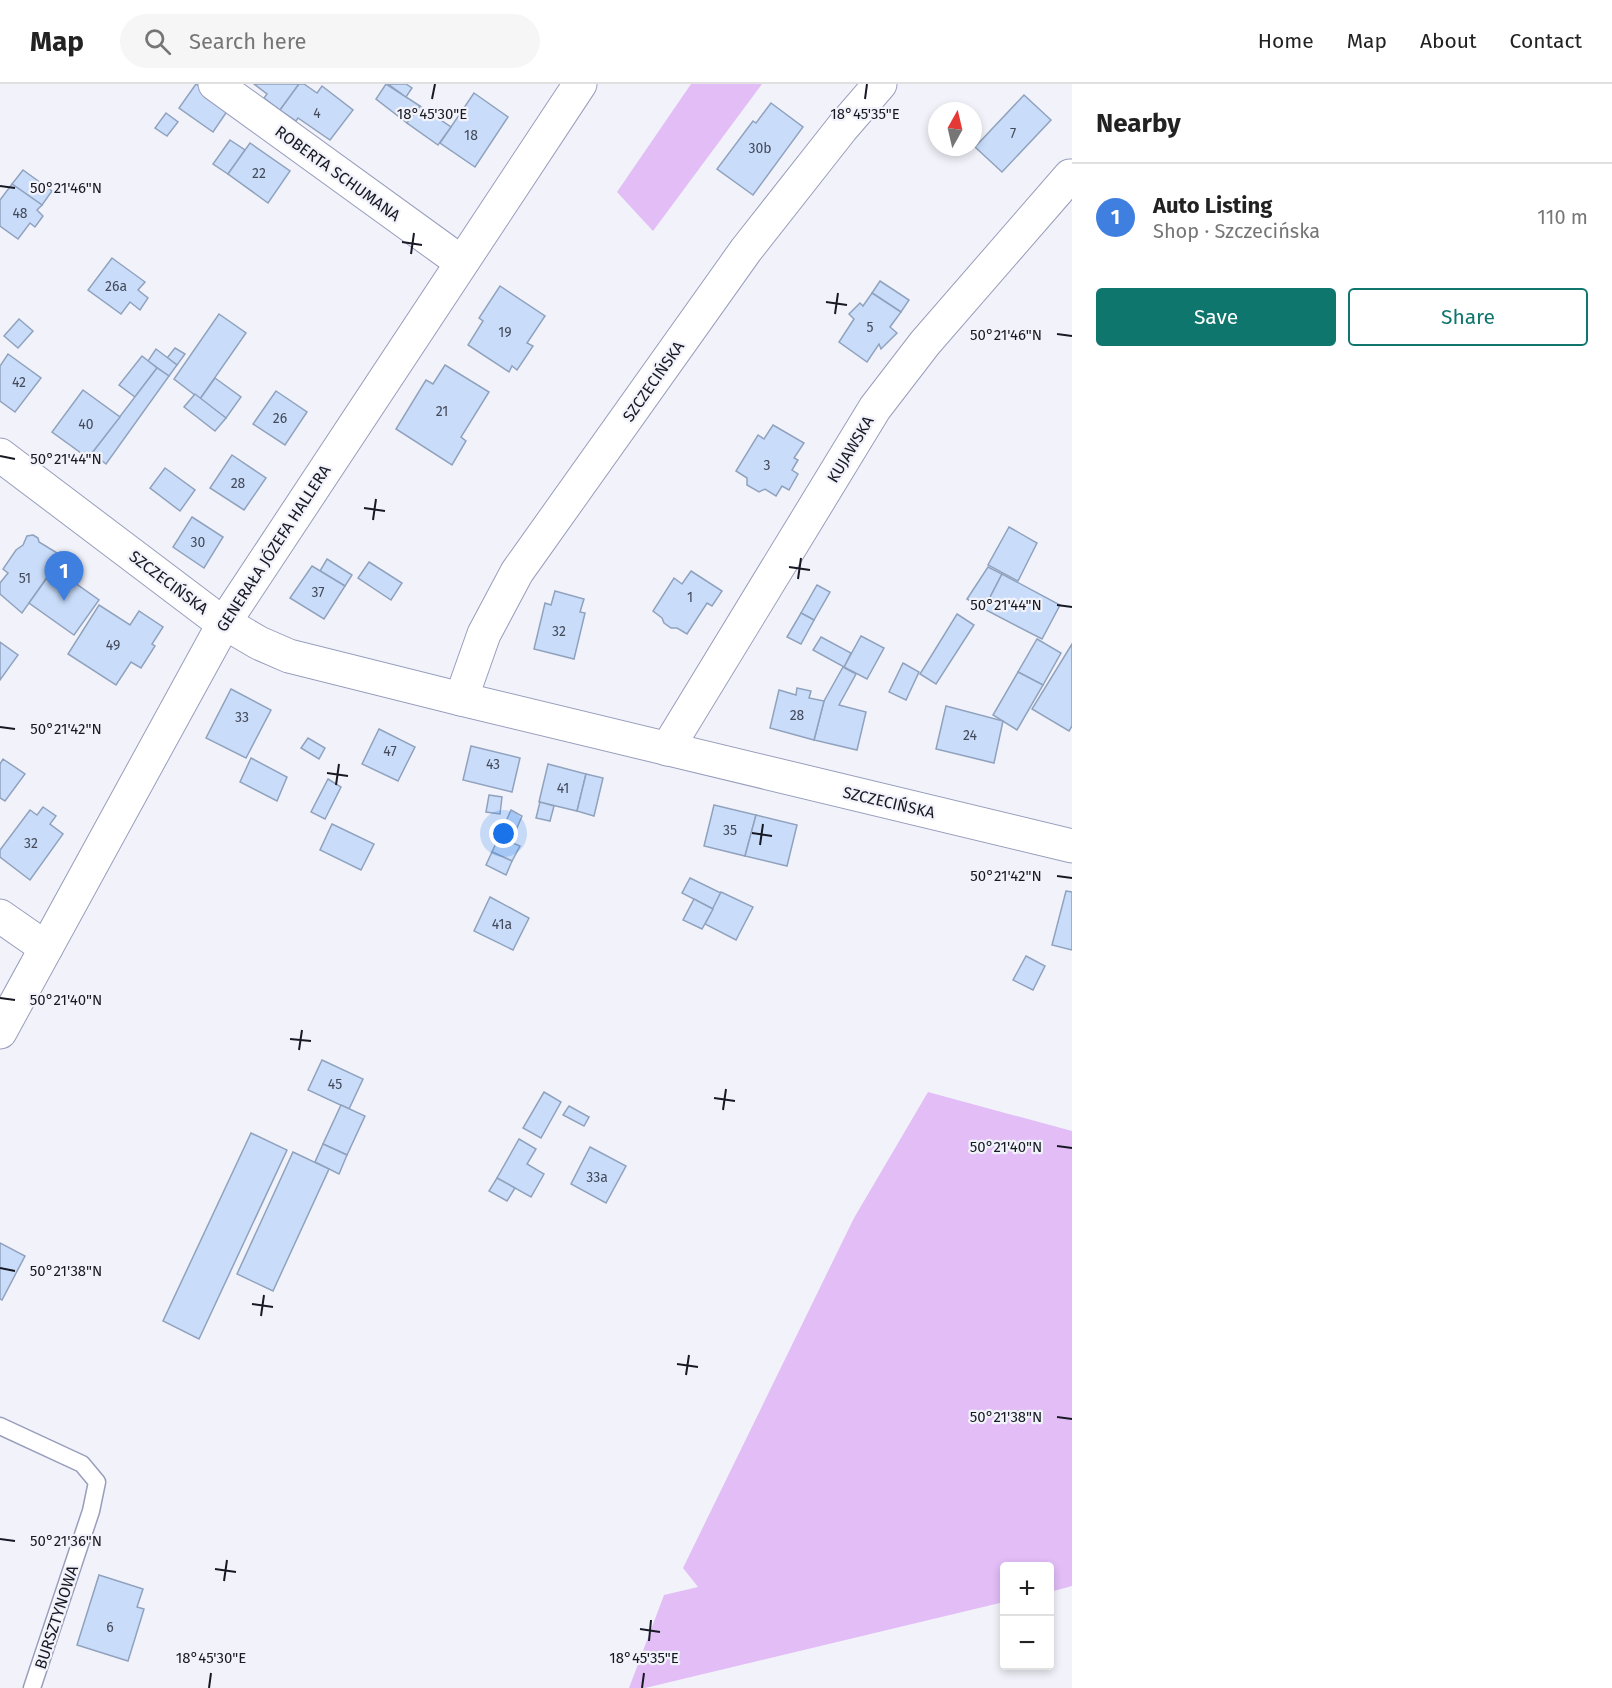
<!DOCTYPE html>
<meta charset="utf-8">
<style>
:root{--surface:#fff;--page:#f6f6f6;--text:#222;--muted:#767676;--line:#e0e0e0;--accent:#0f766e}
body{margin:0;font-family:"Fira Sans",sans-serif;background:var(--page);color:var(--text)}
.controls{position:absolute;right:18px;bottom:18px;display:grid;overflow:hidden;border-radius:6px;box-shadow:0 3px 9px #0003}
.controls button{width:54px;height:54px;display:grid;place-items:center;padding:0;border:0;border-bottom:2px solid var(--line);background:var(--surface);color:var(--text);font:30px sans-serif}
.compass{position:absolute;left:928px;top:18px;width:54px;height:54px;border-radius:50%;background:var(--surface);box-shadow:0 3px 9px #0003;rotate:8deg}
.you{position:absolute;left:504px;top:750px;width:21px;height:21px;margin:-15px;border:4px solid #fff;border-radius:50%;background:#1a73e8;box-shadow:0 0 0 9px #1a73e833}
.badge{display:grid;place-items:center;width:39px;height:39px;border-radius:50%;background:var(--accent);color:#fff;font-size:20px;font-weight:700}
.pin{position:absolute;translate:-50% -50px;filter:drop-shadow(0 2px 3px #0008)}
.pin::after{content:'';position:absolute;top:32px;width:21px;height:18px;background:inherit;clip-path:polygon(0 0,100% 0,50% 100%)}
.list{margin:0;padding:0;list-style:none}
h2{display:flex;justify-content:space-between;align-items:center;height:78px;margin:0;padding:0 24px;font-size:26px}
h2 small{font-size:20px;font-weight:400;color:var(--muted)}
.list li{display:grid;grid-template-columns:39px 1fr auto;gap:18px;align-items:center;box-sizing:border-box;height:108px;padding:0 24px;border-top:2px solid var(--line)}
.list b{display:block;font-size:22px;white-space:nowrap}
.list p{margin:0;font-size:20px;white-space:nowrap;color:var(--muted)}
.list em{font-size:20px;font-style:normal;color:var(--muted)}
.actions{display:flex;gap:12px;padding:18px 24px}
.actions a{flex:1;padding:14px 0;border:2px solid var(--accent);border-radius:6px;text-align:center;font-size:21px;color:var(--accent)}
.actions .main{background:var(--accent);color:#fff}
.icon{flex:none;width:33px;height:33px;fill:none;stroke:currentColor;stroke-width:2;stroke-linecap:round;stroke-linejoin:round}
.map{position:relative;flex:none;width:1072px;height:1604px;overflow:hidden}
header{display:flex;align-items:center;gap:36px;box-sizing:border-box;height:84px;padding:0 30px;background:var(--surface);border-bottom:2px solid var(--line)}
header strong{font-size:28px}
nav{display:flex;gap:33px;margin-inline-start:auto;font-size:21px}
.search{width:420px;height:54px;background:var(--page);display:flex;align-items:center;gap:15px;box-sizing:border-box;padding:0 21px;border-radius:33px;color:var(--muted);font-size:22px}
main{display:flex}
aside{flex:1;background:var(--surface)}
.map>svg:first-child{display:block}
</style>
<header>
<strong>Map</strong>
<div class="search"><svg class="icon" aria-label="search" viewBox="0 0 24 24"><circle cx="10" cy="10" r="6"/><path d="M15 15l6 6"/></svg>Search here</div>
<nav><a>Home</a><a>Map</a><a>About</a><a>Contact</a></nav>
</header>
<main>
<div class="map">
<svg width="1072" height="1604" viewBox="0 0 1072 1604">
<rect width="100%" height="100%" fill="#f2f3fa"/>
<g fill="#e2bdf6">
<polygon points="691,0 762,0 653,147 617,108"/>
<polygon points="928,1008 1072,1047 1072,1502 1050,1508 1050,1482 1005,1482 1004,1518 645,1604 629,1604 664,1511 698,1503 683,1484 854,1134"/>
</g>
<g fill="#c9ddfa" stroke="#90a2bd" stroke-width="1.5">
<polygon points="196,0 230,23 213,48 179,24"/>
<polygon points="254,0 299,0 280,26 264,14 267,10"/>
<polygon points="299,0 304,0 317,9 322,2 353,26 330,56 298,34 296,37 280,26"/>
<polygon points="386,0 420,22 407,39 376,15"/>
<polygon points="388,0 406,0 412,4 406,13"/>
<polygon points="474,9 508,33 475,83 440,59"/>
<polygon points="1024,11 1051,36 1002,88 975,63"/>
<polygon points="771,19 803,43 753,111 717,85 753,37 756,39"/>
<polygon points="420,22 451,43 438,61 407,39"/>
<polygon points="166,29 178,38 167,52 155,44"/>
<polygon points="230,56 245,66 228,90 213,80"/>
<polygon points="250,59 290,87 268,119 228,90"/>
<polygon points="23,86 52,107 42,121 12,100"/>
<polygon points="12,100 42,121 37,126 43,132 35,143 30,139 18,155 0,142 0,116"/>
<polygon points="112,174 145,198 138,206 148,214 140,226 130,218 121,230 88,206"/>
<polygon points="880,197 909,216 901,228 872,209"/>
<polygon points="500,202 545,232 527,259 533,262 517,286 512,282 509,288 468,261 483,237 479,234"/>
<polygon points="872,209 901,228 890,243 897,249 881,265 879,260 867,278 839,258 854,235 849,230 860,219 863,222"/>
<polygon points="219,230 246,249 200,315 174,295"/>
<polygon points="19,235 33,247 18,264 4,252"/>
<polygon points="175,264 185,270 177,281 167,274"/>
<polygon points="156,265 177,281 169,292 148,277"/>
<polygon points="8,270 41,294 15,328 0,317 0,282"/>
<polygon points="142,272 157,284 135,313 119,301"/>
<polygon points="445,281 489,308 461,353 466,357 452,381 396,345 426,296 433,300"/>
<polygon points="157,284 169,292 106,380 92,369"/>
<polygon points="215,294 241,313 226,334 200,315"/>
<polygon points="83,306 120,333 88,374 52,348"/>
<polygon points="276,307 307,328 285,361 253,340"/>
<polygon points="195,310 226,334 215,347 184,323"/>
<polygon points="773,341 804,359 794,374 798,376 792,386 798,390 789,406 782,402 776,412 765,405 759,408 747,401 747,394 736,387 758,351 764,355"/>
<polygon points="232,371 266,394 244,426 210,404"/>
<polygon points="165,384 195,406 180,427 150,404"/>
<polygon points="192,433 223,453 204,484 173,463"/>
<polygon points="1009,443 1037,459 1018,497 988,481"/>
<polygon points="33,451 38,454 39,458 62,472 22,529 0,510 0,499 8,489 3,485 16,466 23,461 27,452"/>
<polygon points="327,475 352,491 345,502 320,487"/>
<polygon points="369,478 402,499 391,516 358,494"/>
<polygon points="312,482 345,502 324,535 290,514"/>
<polygon points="988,483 1002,490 984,525 967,515"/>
<polygon points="54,484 99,516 74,551 29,519"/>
<polygon points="691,487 722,507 712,522 707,519 687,550 677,544 671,544 664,539 662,534 653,527 674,494 682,500"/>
<polygon points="1002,490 1060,521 1042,555 984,525"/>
<polygon points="817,501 830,508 814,536 801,529"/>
<polygon points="555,507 584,515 580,528 585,529 574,575 534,565 545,519 551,521"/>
<polygon points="99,521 130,541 139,527 163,543 152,560 155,562 141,584 131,578 116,601 68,570"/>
<polygon points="801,529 814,536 801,560 787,553"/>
<polygon points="957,530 974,541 936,600 920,590"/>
<polygon points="861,552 884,564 867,595 844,583"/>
<polygon points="821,553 851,569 844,583 813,566"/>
<polygon points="1037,555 1061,569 1043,601 1018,588"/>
<polygon points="0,558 18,571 0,596"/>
<polygon points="1072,560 1072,642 1069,647 1032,625"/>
<polygon points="903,579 919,588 906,616 889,608"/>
<polygon points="843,583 856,590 839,621 866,628 857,666 814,656 824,617"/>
<polygon points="1018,588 1043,601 1017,646 993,631"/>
<polygon points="797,604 811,607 809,614 824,617 814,656 770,644 779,606 796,611"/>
<polygon points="231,605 271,626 246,674 206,654"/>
<polygon points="946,622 1003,637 994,679 936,665"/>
<polygon points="379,645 415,663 398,697 362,680"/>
<polygon points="308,654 325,664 319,675 301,664"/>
<polygon points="471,662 520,674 512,708 463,696"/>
<polygon points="251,674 287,693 277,717 240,698"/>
<polygon points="3,675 25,690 5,717 0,714 0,680"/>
<polygon points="548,680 586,690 577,727 539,718"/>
<polygon points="586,690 603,694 594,732 577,727"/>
<polygon points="328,695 341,703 325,735 311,728"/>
<polygon points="489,711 502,713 500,730 486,728"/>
<polygon points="540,718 554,722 550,737 536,734"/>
<polygon points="714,721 756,731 745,772 704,762"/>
<polygon points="43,723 56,732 50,740 63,750 30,796 0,773 0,766 30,726 37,731"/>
<polygon points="511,726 522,732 511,758 499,753"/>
<polygon points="756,731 797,741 787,782 745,772"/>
<polygon points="332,740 374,760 361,786 320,766"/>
<polygon points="499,753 520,762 512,777 492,768"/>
<polygon points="492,768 512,777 506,791 486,781"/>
<polygon points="690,794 721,809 713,825 682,809"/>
<polygon points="1066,807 1072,808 1072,866 1052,861"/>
<polygon points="721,808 753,823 736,856 705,840"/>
<polygon points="490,813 529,834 513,866 474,847"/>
<polygon points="694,815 713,825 702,845 683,836"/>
<polygon points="1026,872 1045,882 1033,906 1013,896"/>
<polygon points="322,976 363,995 349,1025 308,1006"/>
<polygon points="544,1008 561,1018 541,1054 523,1044"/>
<polygon points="341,1021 365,1032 347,1071 323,1060"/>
<polygon points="569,1022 589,1033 584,1042 563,1031"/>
<polygon points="251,1049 287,1066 199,1255 163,1237"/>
<polygon points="519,1055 536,1065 527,1080 544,1090 531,1113 497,1094"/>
<polygon points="323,1060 347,1071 339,1090 315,1078"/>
<polygon points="590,1063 626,1082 606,1119 571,1100"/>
<polygon points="293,1068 329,1085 273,1207 237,1190"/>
<polygon points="497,1094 515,1104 507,1117 489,1107"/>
<polygon points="0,1159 25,1172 2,1216 0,1215"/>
<polygon points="99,1491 143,1505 137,1523 144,1525 128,1577 77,1561"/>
</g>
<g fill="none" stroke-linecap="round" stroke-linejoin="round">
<defs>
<polyline id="service" points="0,1342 82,1380 97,1398 91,1427 32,1604"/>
<g id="minor">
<polyline points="215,0 461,178"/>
<polyline points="0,371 213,532 259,559 289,572 461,615 1072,762"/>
<polyline points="461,615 484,550 517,488 746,166 842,44 880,0"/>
<polyline points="667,665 875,324 925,259 1070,92"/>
<polyline points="0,832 46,864"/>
<polyline points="0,948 224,539 580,0"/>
</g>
</defs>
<use href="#service" stroke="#989ebc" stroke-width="19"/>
<use href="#minor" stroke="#989ebc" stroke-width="35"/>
<use href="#service" stroke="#fff" stroke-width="16"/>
<use href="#minor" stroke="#fff" stroke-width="33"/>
</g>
<path fill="none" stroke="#171924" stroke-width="2" d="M432,15l3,-15M865,15l2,-15M0,102l15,2M402,158l20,3M411,170l3,-21M826,218l21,3M835,230l3,-21M1057,250l15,2M0,372l15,3M364,424l21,3M373,436l3,-21M789,483l21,3M798,495l3,-21M1057,521l15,2M0,643l15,2M327,689l21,3M336,701l3,-21M752,749l20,3M760,761l3,-21M1057,792l15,2M0,914l15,2M290,955l21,2M299,966l3,-20M714,1014l21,3M723,1026l3,-21M1057,1062l15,2M0,1184l15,3M252,1220l21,3M261,1232l3,-21M677,1280l21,3M686,1291l3,-20M1057,1333l15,2M0,1455l15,2M215,1485l21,3M224,1497l3,-21M640,1545l20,3M649,1557l2,-21M209,1604l2,-15M642,1604l2,-15"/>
<g text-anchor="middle" stroke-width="4.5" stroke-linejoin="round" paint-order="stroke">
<g font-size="14" fill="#444a5a">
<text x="317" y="34">4</text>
<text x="1013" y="54">7</text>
<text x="471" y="56">18</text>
<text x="760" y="69">30b</text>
<text x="259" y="94">22</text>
<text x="20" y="134">48</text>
<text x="116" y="207">26a</text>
<text x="870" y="248">5</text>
<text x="505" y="253">19</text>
<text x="19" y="303">42</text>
<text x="442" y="332">21</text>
<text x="280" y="339">26</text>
<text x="86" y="345">40</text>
<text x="767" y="386">3</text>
<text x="238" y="404">28</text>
<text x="198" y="463">30</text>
<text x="25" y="499">51</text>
<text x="318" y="513">37</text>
<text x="690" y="518">1</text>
<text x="559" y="552">32</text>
<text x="113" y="566">49</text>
<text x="797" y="636">28</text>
<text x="242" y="638">33</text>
<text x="970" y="656">24</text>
<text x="390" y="672">47</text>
<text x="493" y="685">43</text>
<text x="563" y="709">41</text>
<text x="730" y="751">35</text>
<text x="31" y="764">32</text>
<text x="502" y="845">41a</text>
<text x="335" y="1005">45</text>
<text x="597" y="1098">33a</text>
<text x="110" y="1548">6</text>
</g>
<g font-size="16" fill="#171924" stroke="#f2f3fa">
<text transform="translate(338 89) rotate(36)" y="6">ROBERTA SCHUMANA</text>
<text transform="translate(653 297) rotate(-55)" y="6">SZCZECIŃSKA</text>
<text transform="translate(850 365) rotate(-59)" y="6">KUJAWSKA</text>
<text transform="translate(273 464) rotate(-57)" y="6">GENERAŁA JÓZEFA HALLERA</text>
<text transform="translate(169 498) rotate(37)" y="6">SZCZECIŃSKA</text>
<text transform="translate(889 718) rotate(13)" y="6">SZCZECIŃSKA</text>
<text transform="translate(56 1533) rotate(-72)" y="6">BURSZTYNOWA</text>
</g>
</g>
<g font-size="15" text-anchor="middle" fill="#171924" stroke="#f2f3fa" stroke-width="4.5" stroke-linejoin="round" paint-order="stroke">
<text x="432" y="35">18°45'30"E</text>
<text x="865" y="35">18°45'35"E</text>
<text x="66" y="109">50°21'46"N</text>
<text x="1006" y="256">50°21'46"N</text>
<text x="66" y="380">50°21'44"N</text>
<text x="1006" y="526">50°21'44"N</text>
<text x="66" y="650">50°21'42"N</text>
<text x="1006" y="797">50°21'42"N</text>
<text x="66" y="921">50°21'40"N</text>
<text x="1006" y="1068">50°21'40"N</text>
<text x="66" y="1192">50°21'38"N</text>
<text x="1006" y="1338">50°21'38"N</text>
<text x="66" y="1462">50°21'36"N</text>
<text x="211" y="1579">18°45'30"E</text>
<text x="644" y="1579">18°45'35"E</text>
</g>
</svg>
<div class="controls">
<button>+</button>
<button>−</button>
</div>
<svg class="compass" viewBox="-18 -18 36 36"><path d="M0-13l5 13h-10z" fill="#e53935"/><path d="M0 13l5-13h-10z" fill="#767676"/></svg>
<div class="you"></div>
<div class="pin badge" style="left:64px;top:517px;background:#3f7fe0">1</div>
</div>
<aside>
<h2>Nearby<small></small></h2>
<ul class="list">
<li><span class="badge" style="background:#3f7fe0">1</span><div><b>Auto Listing</b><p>Shop · Szczecińska</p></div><em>110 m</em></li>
</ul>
<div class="actions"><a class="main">Save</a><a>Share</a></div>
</aside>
</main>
